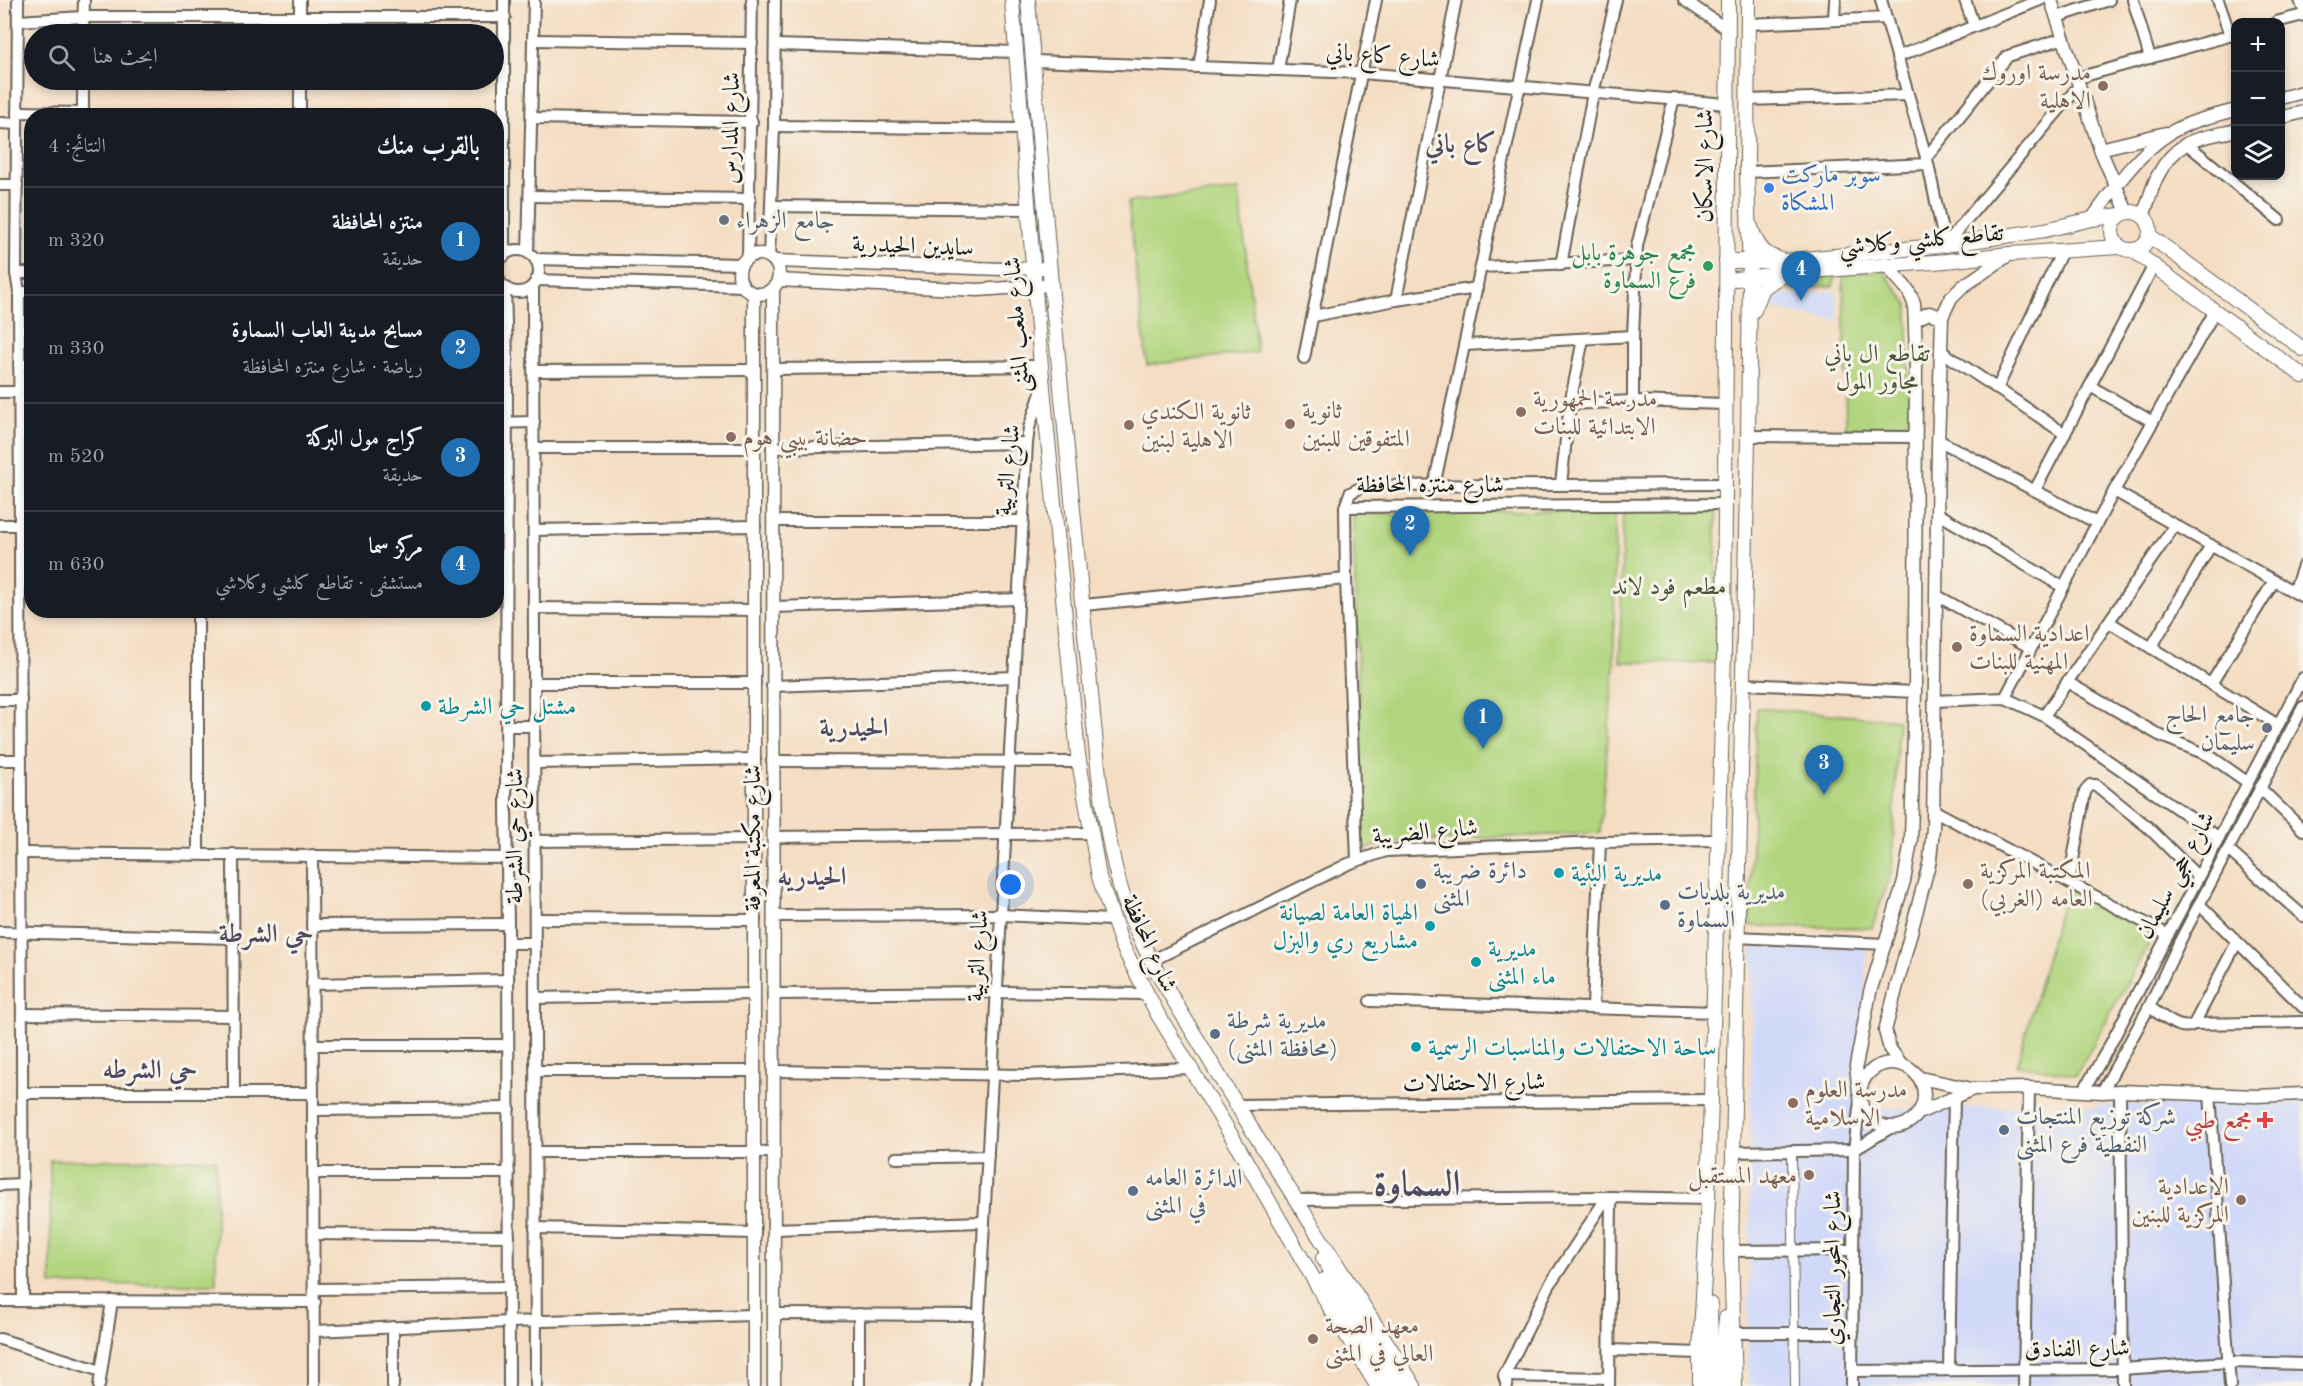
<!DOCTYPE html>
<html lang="ar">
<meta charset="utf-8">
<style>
:root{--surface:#171b24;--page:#20242c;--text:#f1f3f6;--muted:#9ea1a6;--line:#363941;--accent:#1f6fb2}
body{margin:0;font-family:"Old Standard TT",Amiri,serif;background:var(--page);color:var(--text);direction:rtl}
.controls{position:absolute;right:18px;top:18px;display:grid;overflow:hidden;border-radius:12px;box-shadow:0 3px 9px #0003}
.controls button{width:54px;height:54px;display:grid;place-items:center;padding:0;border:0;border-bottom:2px solid var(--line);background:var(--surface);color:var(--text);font:30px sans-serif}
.you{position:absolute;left:1011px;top:885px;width:21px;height:21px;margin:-15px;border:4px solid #fff;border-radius:50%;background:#1a73e8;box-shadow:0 0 0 9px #1a73e833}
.badge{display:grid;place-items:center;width:39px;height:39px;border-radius:50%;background:var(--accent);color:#fff;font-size:20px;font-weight:700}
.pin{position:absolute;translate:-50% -50px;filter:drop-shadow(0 2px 3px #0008)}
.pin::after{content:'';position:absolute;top:32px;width:21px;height:18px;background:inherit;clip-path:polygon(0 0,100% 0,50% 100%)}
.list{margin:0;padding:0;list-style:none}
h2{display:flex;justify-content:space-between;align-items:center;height:78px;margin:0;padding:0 24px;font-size:26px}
h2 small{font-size:20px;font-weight:400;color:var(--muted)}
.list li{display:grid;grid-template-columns:39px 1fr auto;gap:18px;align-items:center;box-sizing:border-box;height:108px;padding:0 24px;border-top:2px solid var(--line)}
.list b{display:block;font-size:22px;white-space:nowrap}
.list p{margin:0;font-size:20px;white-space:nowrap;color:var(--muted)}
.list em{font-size:20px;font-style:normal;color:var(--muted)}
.icon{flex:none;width:33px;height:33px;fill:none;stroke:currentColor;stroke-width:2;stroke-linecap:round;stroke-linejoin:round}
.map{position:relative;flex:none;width:2303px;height:1386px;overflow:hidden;direction:ltr}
.search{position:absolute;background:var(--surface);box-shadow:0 3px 9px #0003;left:24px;top:24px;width:480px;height:66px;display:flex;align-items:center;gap:15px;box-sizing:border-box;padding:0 21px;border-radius:33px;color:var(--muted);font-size:22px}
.panel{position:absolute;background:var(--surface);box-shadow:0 3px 9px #0003;left:24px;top:108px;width:480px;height:510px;border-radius:24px;direction:rtl}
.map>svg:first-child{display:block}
</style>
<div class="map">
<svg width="2303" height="1386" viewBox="0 0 2303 1386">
<rect width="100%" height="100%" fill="#f7f3e8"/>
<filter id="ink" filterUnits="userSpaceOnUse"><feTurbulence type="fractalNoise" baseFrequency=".0167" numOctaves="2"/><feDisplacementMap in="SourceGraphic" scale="12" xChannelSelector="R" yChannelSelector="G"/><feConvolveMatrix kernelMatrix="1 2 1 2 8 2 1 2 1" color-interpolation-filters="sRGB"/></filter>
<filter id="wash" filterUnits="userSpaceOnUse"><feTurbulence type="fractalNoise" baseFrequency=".008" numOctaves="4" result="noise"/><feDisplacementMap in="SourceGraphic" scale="24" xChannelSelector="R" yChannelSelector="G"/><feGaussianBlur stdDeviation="1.35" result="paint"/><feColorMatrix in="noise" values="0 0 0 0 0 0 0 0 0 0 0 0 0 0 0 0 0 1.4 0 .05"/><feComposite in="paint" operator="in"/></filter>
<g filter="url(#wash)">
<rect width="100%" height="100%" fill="#f4ddc2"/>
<g fill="#d1d9f9">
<polygon points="1836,291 1838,321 1765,307 1765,296"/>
<polygon points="1752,944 1867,945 1858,1109 2303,1103 2303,1386 1748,1386"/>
</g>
<g fill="#b1d57e" stroke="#66784d" stroke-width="1.5">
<polygon points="1239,190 1257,352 1147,365 1128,202"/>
<polygon points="1882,270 1908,304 1909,429 1846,430 1843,275"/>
<polygon points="1836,274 1833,286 1769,290 1789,280"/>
<polygon points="1623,504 1716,510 1716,663 1620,662"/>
<polygon points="1615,509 1614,665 1600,833 1391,842 1363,850 1353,514"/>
<polygon points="1757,708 1898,720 1892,870 1872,928 1749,926"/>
<polygon points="2066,887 2155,933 2076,1075 2017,1065"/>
<polygon points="216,1159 216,1284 51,1285 50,1160"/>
</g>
</g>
<g filter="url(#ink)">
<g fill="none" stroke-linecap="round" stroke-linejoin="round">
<defs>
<polyline id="pedestrian" points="1792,1151 1795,1386"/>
<g id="minor">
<polyline points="18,0 16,273 19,292 23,1301"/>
<polyline points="1684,0 1728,30"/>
<polyline points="1881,0 1928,164 1945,245"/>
<polyline points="1965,0 1974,26"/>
<polyline points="2133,0 2150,58"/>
<polyline points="2218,0 2230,35"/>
<polyline points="2300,0 2303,8"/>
<polyline points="2057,17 2109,0"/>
<polyline points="1834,20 1835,0"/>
<polyline points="18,21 83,17 505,17"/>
<polyline points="2276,22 2303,15"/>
<polyline points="1749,24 1886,18"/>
<polyline points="83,34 84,0"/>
<polyline points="300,34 300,0"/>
<polyline points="533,40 752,43"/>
<polyline points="776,45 1017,52"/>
<polyline points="1897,57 2040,0"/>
<polyline points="1034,61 1362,73 1727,104"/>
<polyline points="1199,67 1210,0"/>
<polyline points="1278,70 1290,0"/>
<polyline points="2077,78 2236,34"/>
<polyline points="146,80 300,82 397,80"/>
<polyline points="1748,100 1908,95"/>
<polyline points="17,112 83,113"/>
<polyline points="83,116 83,80"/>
<polyline points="300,116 300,80"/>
<polyline points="532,118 752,122"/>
<polyline points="0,123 17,124"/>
<polyline points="774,126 1023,129"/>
<polyline points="2187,144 2279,220"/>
<polyline points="1926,158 2008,56 2064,38"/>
<polyline points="1747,172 1928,164"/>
<polyline points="0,185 17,185"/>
<polyline points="530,196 750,199"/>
<polyline points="772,206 1030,209"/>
<polyline points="1945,245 2079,86"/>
<circle cx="518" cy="271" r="21"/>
<polyline points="528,253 534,0"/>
<polyline points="504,256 504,0"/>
<polyline points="748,257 752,0"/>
<polyline points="769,257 774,126 775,0"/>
<polyline points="535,259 741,264"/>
<polyline points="1561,265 1593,93 1616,0"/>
<polyline points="1482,267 1636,260"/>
<polyline points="16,273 32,273"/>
<polyline points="536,280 743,286"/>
<polyline points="533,285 536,1386"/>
<polyline points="505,287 507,360 506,809 508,924 509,1386"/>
<polyline points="19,292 32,292"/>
<polyline points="1396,300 1456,0"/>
<polyline points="1313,316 1396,300 1477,288"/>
<polyline points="1465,345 1633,336"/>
<polyline points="1941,351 2065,434"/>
<polyline points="1304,358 1376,0"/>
<polyline points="19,365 32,365"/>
<polyline points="773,369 1041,366"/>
<polyline points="534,371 754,370"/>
<polyline points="2090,386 2153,422"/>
<polyline points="1997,389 2062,251"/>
<polyline points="0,392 20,392"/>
<polyline points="1633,401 1633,336 1637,246 1674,98"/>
<polyline points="1570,404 1633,401 1725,404"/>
<polyline points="496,423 534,422"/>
<polyline points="1748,436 1916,437"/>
<polyline points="1938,440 2097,523"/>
<polyline points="534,448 754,448"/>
<polyline points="772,448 1027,443"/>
<polyline points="1561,484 1570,404 1583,339"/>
<polyline points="1434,486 1538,0"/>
<polyline points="2035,490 2154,265"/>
<polyline points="2114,491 2303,597"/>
<polyline points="1345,507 1725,504"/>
<polyline points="1937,513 2063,587"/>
<polyline points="774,521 1022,521"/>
<polyline points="0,525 21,525"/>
<polyline points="534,530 755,526"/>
<polyline points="2294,592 2303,566"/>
<polyline points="1936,595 2031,648"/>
<polyline points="1084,605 1346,579"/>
<polyline points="774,607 1018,599"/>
<polyline points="535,608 755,610"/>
<polyline points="2109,622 2278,725"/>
<polyline points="2151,648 2211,545"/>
<polyline points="2067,682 2159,735 2210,756 2247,782"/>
<polyline points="535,683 755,683"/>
<polyline points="1743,684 1915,692"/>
<polyline points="2211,684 2274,581"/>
<polyline points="772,686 1014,677"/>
<polyline points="2005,698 2114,491 2215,311"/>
<polyline points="0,700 21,700"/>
<polyline points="1934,701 2005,698 2044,716 2218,837"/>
<polyline points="2044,716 2175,525"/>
<polyline points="507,726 534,726"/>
<polyline points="0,760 21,760"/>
<polyline points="772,761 1079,762"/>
<polyline points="535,763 755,759"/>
<polyline points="2260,788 2303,830"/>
<polyline points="1933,810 2168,935"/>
<polyline points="774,837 1090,833"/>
<polyline points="535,841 755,839"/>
<polyline points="2228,850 2303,916"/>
<polyline points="22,853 507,858"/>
<polyline points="198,854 198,610"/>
<polyline points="233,854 234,1093"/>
<polyline points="312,855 314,1386"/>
<polyline points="1357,860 1346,579 1345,507 1350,493 1364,486 1725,484"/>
<polyline points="2069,882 2085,792 2090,785 2096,785 2149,828 2198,877"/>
<polyline points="2199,904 2303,1007"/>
<polyline points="773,916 1000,915 1112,920"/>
<polyline points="536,919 755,920"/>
<polyline points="312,925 508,924"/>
<polyline points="0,932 233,938"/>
<polyline points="1736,937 1886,944"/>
<polyline points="508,943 535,943"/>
<polyline points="1151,961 1348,864 1386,851 1600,842 1717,840"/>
<polyline points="312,984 508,980"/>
<polyline points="773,994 997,992 1147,994"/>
<polyline points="535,998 754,994"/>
<polyline points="1370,1001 1714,1012"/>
<polyline points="1593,1007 1600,842"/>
<path d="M2149,1007c13,8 31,26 45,17l43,-82"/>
<polyline points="22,1014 234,1016"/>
<polyline points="2194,1024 2303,1022"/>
<polyline points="313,1045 508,1045"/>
<polyline points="536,1071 754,1071"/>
<polyline points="773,1071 1026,1075 1189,1068"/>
<polyline points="2084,1090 2110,1045 2303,678"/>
<polyline points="2120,1091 2123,1386"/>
<polyline points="2102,1092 2149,1007 2180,941 2303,707"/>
<polyline points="22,1093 313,1093"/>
<polyline points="2210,1093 2230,1386"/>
<polyline points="1237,1105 1711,1100"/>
<polyline points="313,1110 509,1108"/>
<polyline points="1854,1150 1890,1128"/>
<polyline points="536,1152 774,1152"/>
<polyline points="1734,1152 1854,1150"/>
<polyline points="896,1158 988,1156"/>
<polyline points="314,1173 509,1173"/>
<polyline points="0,1185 23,1184"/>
<polyline points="1297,1200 1607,1197 1708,1199"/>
<polyline points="535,1228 755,1233"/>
<polyline points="774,1229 982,1222"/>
<polyline points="314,1234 509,1236"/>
<polyline points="1731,1251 1852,1250"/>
<polyline points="315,1289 509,1287"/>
<polyline points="0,1301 315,1302"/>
<polyline points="774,1314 979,1315"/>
<polyline points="859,1314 859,1386"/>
<polyline points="393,1327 393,1386"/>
<polyline points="315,1331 509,1322 754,1315"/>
<polyline points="1733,1333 1853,1333"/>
<polyline points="0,1339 101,1371"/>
<polyline points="1610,1350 1700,1353"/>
<polyline points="1949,1369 1954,1096"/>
<polyline points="1853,1371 2121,1369 2230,1362 2303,1364"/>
<polyline points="1504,1376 1609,1378"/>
<polyline points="99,1386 112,1301"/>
<polyline points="975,1386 1027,443 1029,428 1042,390"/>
<polyline points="1507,1386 1504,1376 1549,1286 1607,1197"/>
<polyline points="1609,1386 1611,1197"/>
<polyline points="1852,1386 1854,1150 1860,1101"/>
<polyline points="2024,1386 2029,1088"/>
</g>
<g id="tertiary">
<polyline points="2051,0 2100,149 2127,212"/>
<polyline points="2280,98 2303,92"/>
<polyline points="2280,118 2303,112"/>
<polyline points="2100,149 2166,133"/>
<path d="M2144,215c8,-28 15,-54 42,-71 11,-7 36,-10 50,-14"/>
<path d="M2092,219c22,-31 45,-65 78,-86 19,-12 44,-17 66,-23"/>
<circle cx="759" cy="274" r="20"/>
<polyline points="775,261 1002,269 1050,268"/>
<polyline points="778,280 978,290 1051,285"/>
<polyline points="773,289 774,1386"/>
<polyline points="754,294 754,1386"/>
<polyline points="1915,320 1929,313 1942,317"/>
<circle cx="1892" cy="1095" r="32"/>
<polyline points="1901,1064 1890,1049 1885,1031 1930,860 1933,828 1938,446 1942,317 1951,298 1962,287 2010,254"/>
<polyline points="1920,1078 1972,1089 2029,1088 2102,1092 2120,1091 2257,1096 2303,1094"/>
<polyline points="1859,1092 1856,1066 1870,992 1904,881 1911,841 1915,692 1916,353 1914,303 1908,290 1885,264"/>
<polyline points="1921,1112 1971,1090"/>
</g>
<g id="secondary">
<polyline points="1012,0 1041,366 1078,755 1099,877 1122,945 1157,1013 1234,1140 1329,1306 1377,1386"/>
<path d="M1028,0l23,285 48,491c7,46 13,93 30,137 21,53 54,101 83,151 65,109 135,215 202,322"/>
<circle cx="2131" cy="231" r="19"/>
<path d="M1751,227c5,16 11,28 28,32"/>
<polyline points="2150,236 2303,349"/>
<polyline points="2134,251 2303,376"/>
<polyline points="1726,261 1784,261 1945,245 2045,230 2092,219 2120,215"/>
<polyline points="1736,279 1786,273 1946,261 2010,254 2119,247"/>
<polyline points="1754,310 1763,288 1779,277"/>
<polyline points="1323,1258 1400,1386"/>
<polyline points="1324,1280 1388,1386"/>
<polyline points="1710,1304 1712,1386"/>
<polyline points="1700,1386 1700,1353 1708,1199 1724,653 1728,0"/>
<polyline points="1723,1386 1723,1349 1726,1318"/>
<polyline points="1735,1386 1731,1251 1748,436 1750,278 1747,172 1748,0"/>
</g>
</defs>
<use href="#pedestrian" stroke="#686056" stroke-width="10"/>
<use href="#minor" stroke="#686056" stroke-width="14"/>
<use href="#tertiary" stroke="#686056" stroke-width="15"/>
<use href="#secondary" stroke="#686056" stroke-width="16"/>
<use href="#pedestrian" stroke="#fff" stroke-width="8"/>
<use href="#minor" stroke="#fff" stroke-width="10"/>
<use href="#tertiary" stroke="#fff" stroke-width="12"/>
<use href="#secondary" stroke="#fff" stroke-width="14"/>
</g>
</g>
<g fill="#8d6e63" stroke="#f7f3e8" stroke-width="2">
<circle cx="2103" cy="86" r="6"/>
<circle cx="1521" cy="412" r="6"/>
<circle cx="1290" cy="424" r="6"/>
<circle cx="1129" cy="425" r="6"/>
<circle cx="731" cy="437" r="6"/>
<circle cx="1957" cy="647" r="6"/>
<circle cx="1968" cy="884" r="6"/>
<circle cx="1793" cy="1103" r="6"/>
<circle cx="1809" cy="1175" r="6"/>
<circle cx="2241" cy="1200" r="6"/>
<circle cx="1313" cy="1339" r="6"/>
</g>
<circle fill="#3f7fe0" stroke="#f7f3e8" stroke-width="2" cx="1769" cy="188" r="6"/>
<g fill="#6b7280" stroke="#f7f3e8" stroke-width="2">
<circle cx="724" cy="220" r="6"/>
<circle cx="2267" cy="728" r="6"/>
</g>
<circle fill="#2e9e5b" stroke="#f7f3e8" stroke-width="2" cx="1708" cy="266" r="6"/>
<g fill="#0f9aa8" stroke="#f7f3e8" stroke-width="2">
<circle cx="426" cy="706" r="6"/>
<circle cx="1559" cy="873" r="6"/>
<circle cx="1430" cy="926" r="6"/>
<circle cx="1476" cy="962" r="6"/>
<circle cx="1416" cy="1047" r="6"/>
</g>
<g fill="#5c6f8a" stroke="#f7f3e8" stroke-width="2">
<circle cx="1421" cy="884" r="6"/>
<circle cx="1665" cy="905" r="6"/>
<circle cx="1215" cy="1034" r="6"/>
<circle cx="2004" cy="1130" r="6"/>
<circle cx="1133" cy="1191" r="6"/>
</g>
<path fill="#e0444e" stroke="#f7f3e8" stroke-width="2" d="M2262 1111h6v6h6v6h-6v6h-6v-6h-6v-6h6z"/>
<g text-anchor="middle" stroke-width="6" stroke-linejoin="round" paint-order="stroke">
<g font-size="24" fill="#1c1c1c" stroke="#f7f3e8">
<text transform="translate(1383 55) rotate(4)" y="8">شارع كاع باني</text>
<text transform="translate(730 128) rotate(-89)" y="8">شارع المدارس</text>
<text transform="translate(1704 166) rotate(-90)" y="8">شارع الاسكان</text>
<text transform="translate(1921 239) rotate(-5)" y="8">تقاطع كلشي وكلاشي</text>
<text transform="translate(913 245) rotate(2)" y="8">سايدين الحيدرية</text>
<text transform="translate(1016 325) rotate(-94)" y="8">شارع ملعب المثنى</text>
<text transform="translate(1007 470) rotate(-84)" y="8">شارع التربية</text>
<text x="1430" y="492">شارع منتزه المحافظة</text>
<text transform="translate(1425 831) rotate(-5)" y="8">شارع الضريبة</text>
<text transform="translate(514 836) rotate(-90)" y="8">شارع حي الشرطة</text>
<text transform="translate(752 838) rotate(-90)" y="8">شارع مكتبة المعرفة</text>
<text transform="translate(2175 875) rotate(-62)" y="8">شارع حجي سليمان</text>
<text transform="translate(1150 943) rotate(66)" y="8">شارع المحافظة</text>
<text transform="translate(977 956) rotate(-87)" y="8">شارع التربية</text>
<text transform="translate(1474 1082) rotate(-1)" y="8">شارع الاحتفالات</text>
<text transform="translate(1832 1268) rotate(-90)" y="8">شارع المحور التجاري</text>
<text transform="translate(2077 1348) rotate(-1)" y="8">شارع الفنادق</text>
</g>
<g font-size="24" fill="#785e54" stroke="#f7f3e8" text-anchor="start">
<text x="2091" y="80" text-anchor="end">مدرسة اوروك<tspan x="2091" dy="28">الاهلية</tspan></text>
<text x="1533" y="406">مدرسة الحمهورية<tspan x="1533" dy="28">الابتدائية للبنات</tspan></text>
<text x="1302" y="418">ثانوية<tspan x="1302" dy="28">المتفوقين للبنين</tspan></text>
<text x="1141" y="419">ثانوية الكندي<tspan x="1141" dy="28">الاهلية لبنين</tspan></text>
<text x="743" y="445">حضانة بيبي هوم</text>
<text x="1969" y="641">اعدادية السماوة<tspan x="1969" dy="28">المهنية للبنات</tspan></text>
<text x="1980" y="878">المكتبة المركزية<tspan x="1980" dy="28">العامه (الغربي)</tspan></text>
<text x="1805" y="1097">مدرسة العلوم<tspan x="1805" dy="28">الاسلامية</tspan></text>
<text x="1797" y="1183" text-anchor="end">معهد المستقبل</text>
<text x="2229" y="1194" text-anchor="end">الاعدادية<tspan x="2229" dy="28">المركزية للبنين</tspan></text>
<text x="1325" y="1333">معهد الصحة<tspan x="1325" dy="28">العالي في المثنى</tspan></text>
</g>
<g font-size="24" fill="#366cbe" stroke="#f7f3e8" text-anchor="start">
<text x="1781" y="182">سوبر ماركت<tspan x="1781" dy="28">المشكاة</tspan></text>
</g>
<g font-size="24" fill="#5b616d" stroke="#f7f3e8" text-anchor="start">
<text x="736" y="228">جامع الزهراء</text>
<text x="2255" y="722" text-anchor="end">جامع الحاج<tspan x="2255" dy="28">سليمان</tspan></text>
</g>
<g font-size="24" fill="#27864d" stroke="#f7f3e8" text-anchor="end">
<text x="1696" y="260">مجمع جوهرة بابل<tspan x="1696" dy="28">فرع السماوة</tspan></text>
</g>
<g font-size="24" fill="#495439" stroke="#f7f3e8">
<text x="1877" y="361">تقاطع ال باني<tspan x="1877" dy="28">مجاور المول</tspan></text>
<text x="1669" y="594">مطعم فود لاند</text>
</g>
<g font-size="24" fill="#0d838f" stroke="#f7f3e8" text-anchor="start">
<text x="438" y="714">مشتل حي الشرطة</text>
<text x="1571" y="881">مديرية البئية</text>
<text x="1418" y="920" text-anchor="end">الهياة العامة لصيانة<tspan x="1418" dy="28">مشاريع ري والبزل</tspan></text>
<text x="1488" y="956">مديرية<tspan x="1488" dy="28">ماء المثنى</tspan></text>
<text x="1428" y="1055">ساحة الاحتفالات والمناسبات الرسمية</text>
</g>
<g font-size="24" fill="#4e5e75" stroke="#f7f3e8" text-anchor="start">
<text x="1433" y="878">دائرة ضريبة<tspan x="1433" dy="28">المثنى</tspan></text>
<text x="1677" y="899">مديرية بلديات<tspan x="1677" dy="28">السماوة</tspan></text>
<text x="1227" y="1028">مديرية شرطة<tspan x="1227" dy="28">(محافظة المثنى)</tspan></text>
<text x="2016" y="1124">شركة توزيع المنتجات<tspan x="2016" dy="28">النفطية فرع المثنى</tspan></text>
<text x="1145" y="1185">الدائرة العامه<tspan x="1145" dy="28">في المثنى</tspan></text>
</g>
<g font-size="24" fill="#be3a42" stroke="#f7f3e8" text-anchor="end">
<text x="2252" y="1128">مجمع طبي</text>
</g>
<g font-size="26" font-weight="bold" fill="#4e4a61" stroke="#f7f3e8">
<text x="1461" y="152">كاع باني</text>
<text x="854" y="736">الحيدرية</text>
<text x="812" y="885">الحيدريه</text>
<text x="266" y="942">حي الشرطة</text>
<text x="150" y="1078">حي الشرطه</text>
</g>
<g font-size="36" font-weight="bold" fill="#4e4a61" stroke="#f7f3e8">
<text x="1417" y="1195">السماوة</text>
</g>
</g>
</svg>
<div class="controls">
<button>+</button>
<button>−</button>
<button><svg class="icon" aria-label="layers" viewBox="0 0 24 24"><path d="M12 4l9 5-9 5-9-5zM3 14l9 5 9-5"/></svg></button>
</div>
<div class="you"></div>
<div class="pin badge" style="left:1483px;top:749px">1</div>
<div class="pin badge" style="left:1410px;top:556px">2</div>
<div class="pin badge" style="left:1824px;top:795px">3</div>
<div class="pin badge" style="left:1801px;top:301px">4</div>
<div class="search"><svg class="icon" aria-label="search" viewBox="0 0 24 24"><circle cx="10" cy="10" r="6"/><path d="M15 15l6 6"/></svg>ابحث هنا</div>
<section class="panel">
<h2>بالقرب منك<small>النتائج: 4</small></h2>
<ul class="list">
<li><span class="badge">1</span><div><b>منتزه المحافظة</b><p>حديقة</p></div><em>320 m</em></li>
<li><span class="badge">2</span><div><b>مسابح مدينة العاب السماوة</b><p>رياضة · شارع منتزه المحافظة</p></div><em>330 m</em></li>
<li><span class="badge">3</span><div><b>كراج مول البركة</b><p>حديقة</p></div><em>520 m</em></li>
<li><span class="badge">4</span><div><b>مركز سما</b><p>مستشفى · تقاطع كلشي وكلاشي</p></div><em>630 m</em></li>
</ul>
</section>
</div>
